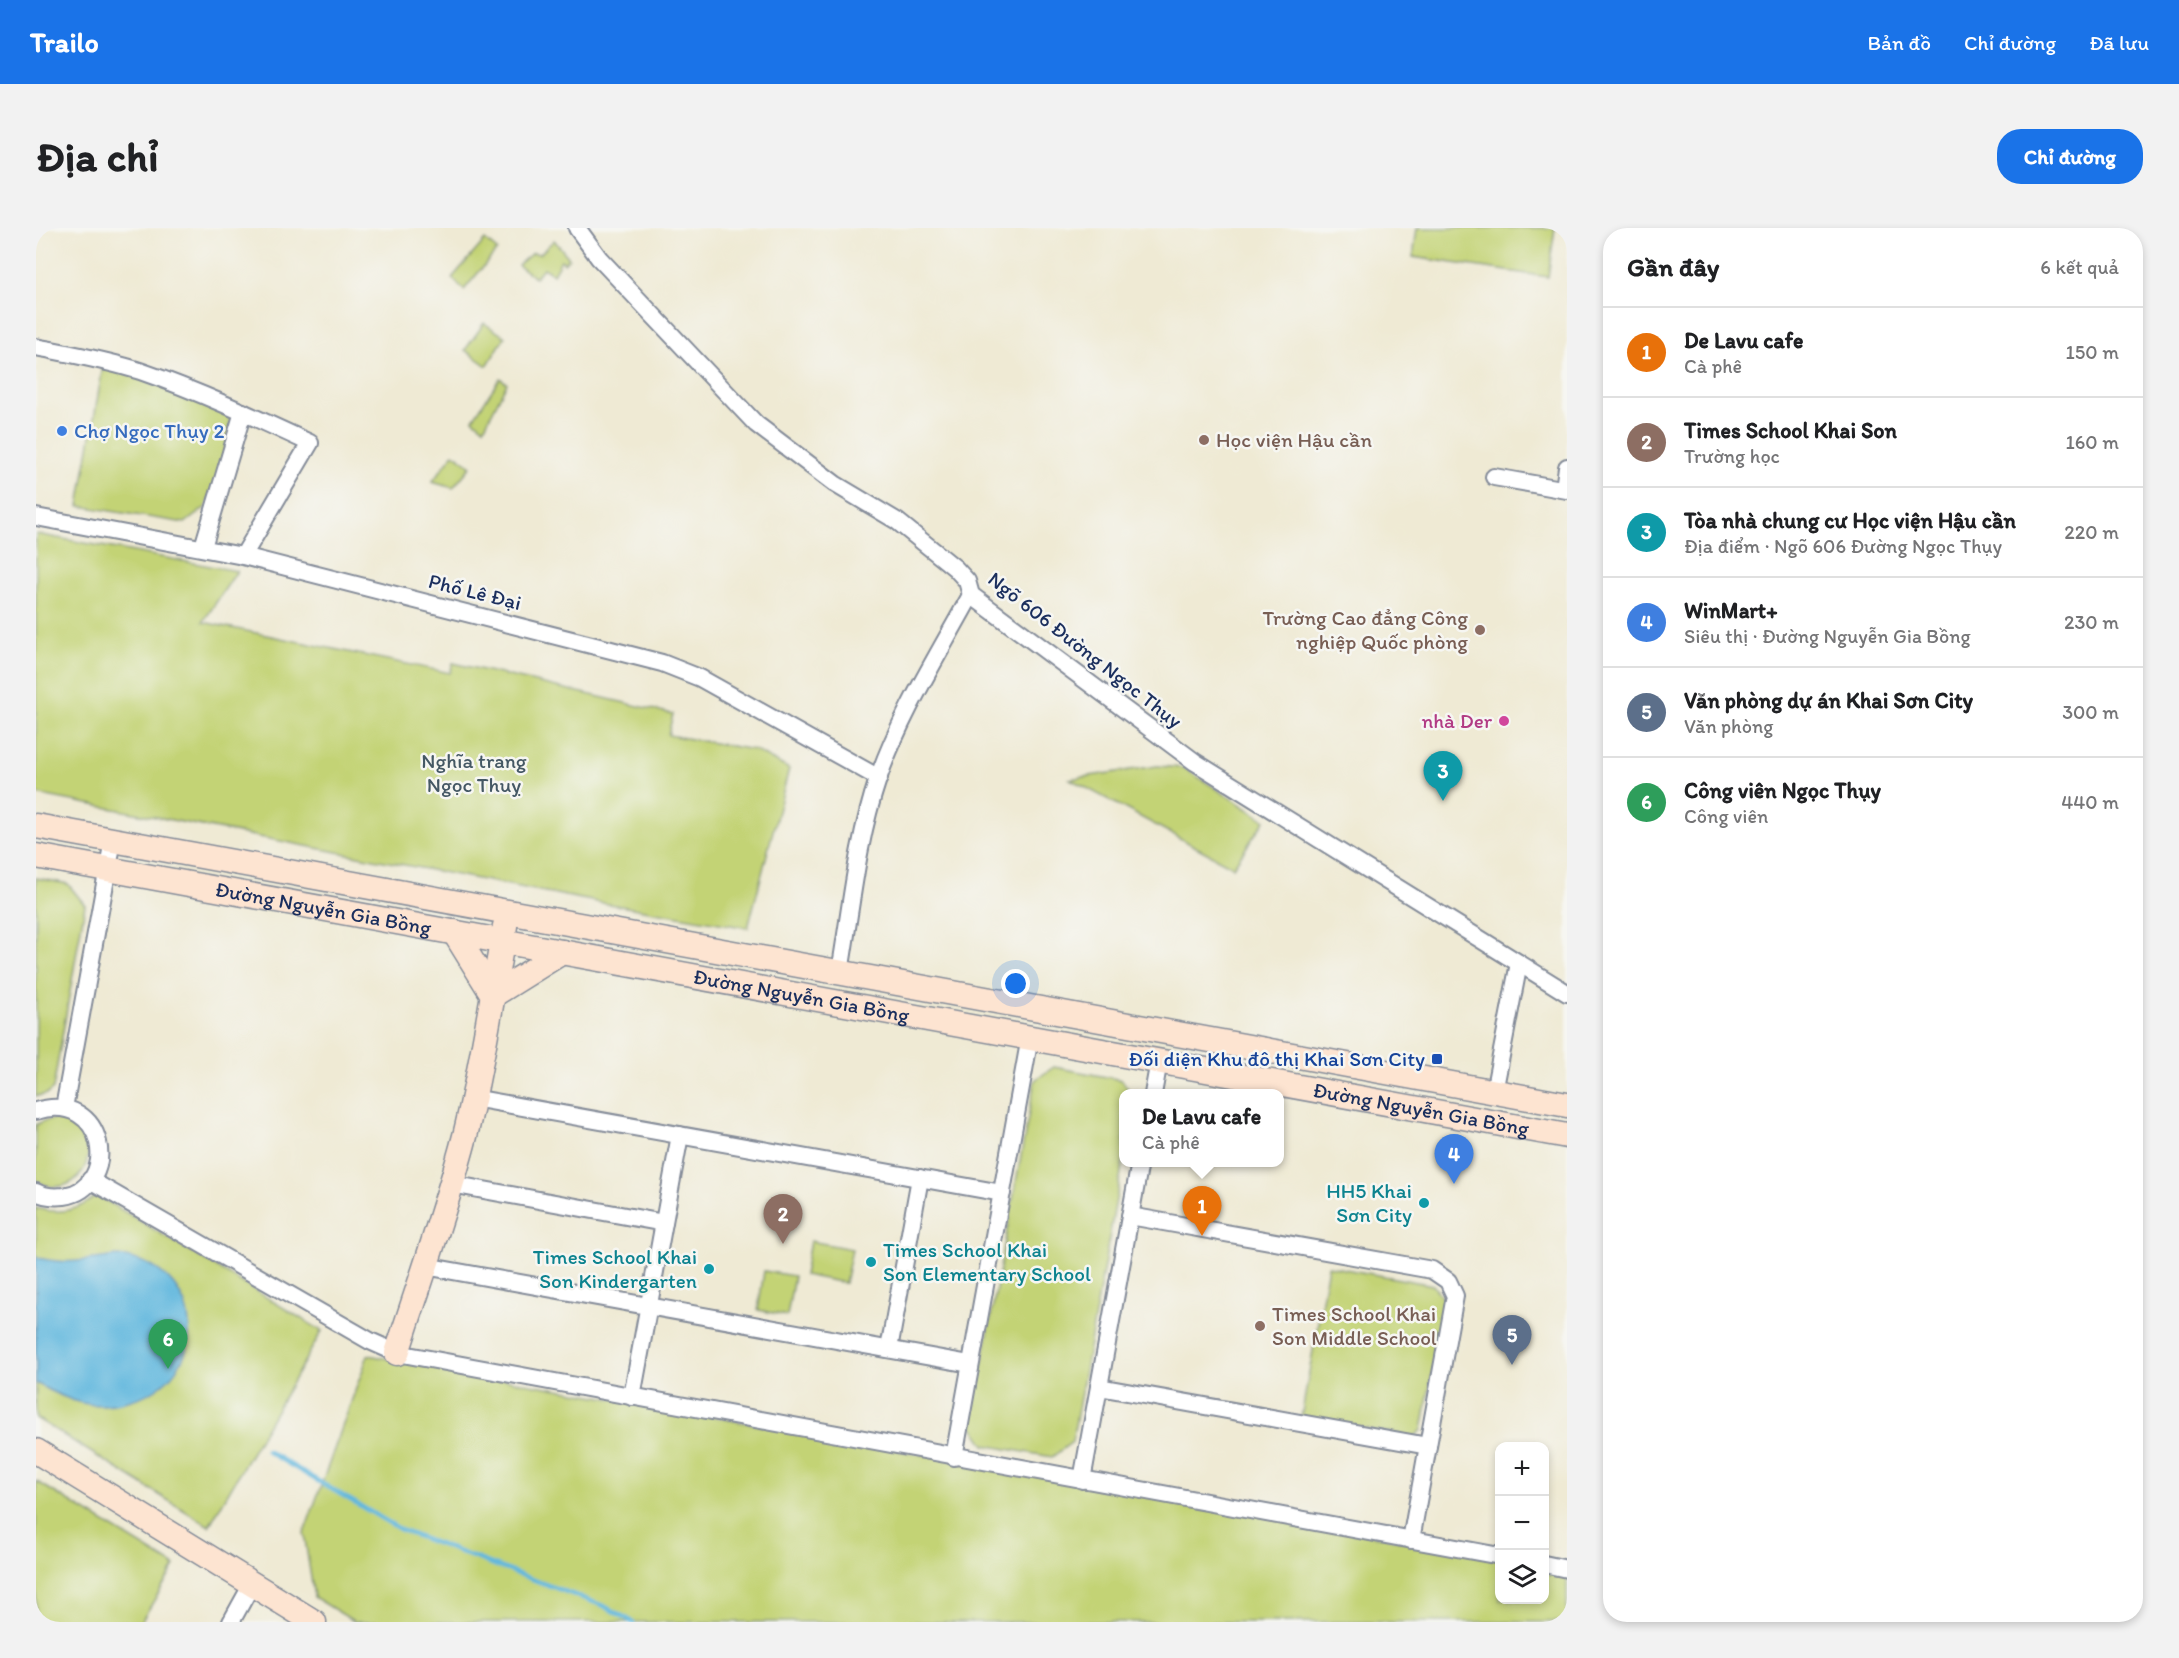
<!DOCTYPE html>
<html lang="vi">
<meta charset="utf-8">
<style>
:root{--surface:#fff;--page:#f2f2f2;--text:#202124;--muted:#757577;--line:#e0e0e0;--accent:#1a73e8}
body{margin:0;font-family:Itim,sans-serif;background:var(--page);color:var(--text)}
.controls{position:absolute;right:18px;bottom:18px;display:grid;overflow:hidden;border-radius:12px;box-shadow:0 3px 9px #0003}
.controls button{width:54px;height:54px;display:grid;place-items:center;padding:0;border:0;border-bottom:2px solid var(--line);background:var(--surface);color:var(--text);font:30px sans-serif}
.you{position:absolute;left:980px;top:756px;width:21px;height:21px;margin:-15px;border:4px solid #fff;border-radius:50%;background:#1a73e8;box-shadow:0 0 0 9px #1a73e833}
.badge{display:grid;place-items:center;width:39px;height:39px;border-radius:50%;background:var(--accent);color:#fff;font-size:20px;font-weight:700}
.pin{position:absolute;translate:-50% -50px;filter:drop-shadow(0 2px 3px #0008)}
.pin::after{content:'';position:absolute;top:32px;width:21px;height:18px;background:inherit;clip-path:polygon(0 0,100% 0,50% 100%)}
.popup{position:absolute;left:1083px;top:861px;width:165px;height:78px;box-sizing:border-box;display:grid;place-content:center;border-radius:12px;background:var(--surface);filter:drop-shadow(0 2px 4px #0005);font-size:20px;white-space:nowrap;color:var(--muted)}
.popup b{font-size:22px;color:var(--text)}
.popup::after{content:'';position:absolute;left:50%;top:100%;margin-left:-12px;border:12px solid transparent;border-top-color:var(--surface)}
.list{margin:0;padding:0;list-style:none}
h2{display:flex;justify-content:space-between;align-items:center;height:78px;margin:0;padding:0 24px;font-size:26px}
h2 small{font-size:20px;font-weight:400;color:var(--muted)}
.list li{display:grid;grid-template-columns:39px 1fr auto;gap:18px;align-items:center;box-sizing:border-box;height:90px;padding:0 24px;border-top:2px solid var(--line)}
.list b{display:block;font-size:22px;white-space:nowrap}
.list p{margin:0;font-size:20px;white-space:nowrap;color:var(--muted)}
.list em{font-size:20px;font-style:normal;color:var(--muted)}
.icon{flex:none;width:33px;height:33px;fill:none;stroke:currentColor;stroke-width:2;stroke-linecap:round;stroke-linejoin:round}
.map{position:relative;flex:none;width:1531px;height:1394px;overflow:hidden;border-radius:24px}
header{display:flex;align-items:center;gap:36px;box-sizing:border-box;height:84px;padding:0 30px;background:var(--accent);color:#fff}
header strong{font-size:28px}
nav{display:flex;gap:33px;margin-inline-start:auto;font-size:21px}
.intro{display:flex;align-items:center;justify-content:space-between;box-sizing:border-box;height:144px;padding:0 36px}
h1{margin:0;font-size:42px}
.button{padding:15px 27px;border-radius:24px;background:var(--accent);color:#fff;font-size:21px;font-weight:700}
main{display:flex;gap:36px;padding:0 36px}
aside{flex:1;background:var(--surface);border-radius:24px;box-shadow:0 3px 9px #0003}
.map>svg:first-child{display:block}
</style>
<header>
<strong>Trailo</strong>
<nav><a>Bản đồ</a><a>Chỉ đường</a><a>Đã lưu</a></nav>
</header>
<div class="intro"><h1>Địa chỉ</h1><a class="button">Chỉ đường</a></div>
<main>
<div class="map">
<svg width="1531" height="1394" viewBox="0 0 1531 1394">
<rect width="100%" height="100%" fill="#f6f6f2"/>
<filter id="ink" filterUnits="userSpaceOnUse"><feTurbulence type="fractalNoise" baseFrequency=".0167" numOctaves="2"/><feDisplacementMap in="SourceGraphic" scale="12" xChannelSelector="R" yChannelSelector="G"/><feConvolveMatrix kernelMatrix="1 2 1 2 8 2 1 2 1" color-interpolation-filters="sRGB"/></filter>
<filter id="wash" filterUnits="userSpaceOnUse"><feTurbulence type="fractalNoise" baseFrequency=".008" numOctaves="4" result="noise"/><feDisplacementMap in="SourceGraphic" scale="24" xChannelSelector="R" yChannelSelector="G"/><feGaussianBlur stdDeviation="1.35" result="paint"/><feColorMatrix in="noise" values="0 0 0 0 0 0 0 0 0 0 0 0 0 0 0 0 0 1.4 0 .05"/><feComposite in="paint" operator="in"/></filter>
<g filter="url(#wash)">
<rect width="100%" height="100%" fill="#efead4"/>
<g fill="#c3d375" stroke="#6f816a" stroke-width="1.5">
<polygon points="1381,0 1519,0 1512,49 1377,29"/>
<polygon points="449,12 461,22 428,62 416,50"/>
<polygon points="518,12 533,30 528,35 525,32 517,46 507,40 499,50 482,37 496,25 504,26"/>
<polygon points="448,95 469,109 451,138 429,122"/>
<polygon points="67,138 197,180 187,233 170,279 149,295 43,278"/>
<polygon points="464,150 471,155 448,200 437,191"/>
<polygon points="418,225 435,238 417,260 396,254"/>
<polygon points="0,306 201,343 167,394 414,445 417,435 637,486 632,507 718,522 753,541 712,700 561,674 0,566"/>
<polygon points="1121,538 1148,540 1229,592 1197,639 1034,551"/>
<polygon points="0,650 32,656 49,677 17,861 11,866 0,868"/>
<polygon points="1018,839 1086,852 1095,865 1088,866 1088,928 1036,1214 1016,1229 949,1217 935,1196 999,852"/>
<path d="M18,891c64,10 27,91 -18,61v-55l7,-4z"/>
<path d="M61,967l225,136 -113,195 -173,-108v-210c23,7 43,3 61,-13z"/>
<polygon points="774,1013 816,1021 809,1055 768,1047"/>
<polygon points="1292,1038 1397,1057 1409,1073 1386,1202 1378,1209 1265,1190"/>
<polygon points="728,1043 758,1048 751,1088 722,1082"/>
<polygon points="332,1127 1463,1330 1464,1372 1508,1372 1509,1338 1531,1342 1531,1394 319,1394 278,1369 268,1305"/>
<polygon points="0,1253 139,1338 105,1394 0,1394"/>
</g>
<path fill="#62b8de" stroke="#3e749e" stroke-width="1.5" d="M82,1028c87,9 99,122 10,145 -14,4 -31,5 -46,2 -16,-4 -32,-12 -46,-20v-126c28,9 54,2 82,-1z"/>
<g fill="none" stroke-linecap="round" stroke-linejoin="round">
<polyline stroke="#62b8de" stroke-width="4.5" points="231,1223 367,1303 568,1378 597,1394"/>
</g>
</g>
<g filter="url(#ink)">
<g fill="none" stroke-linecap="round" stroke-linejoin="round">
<defs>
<g id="street">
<polyline points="541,0 563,30 720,196 799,256 861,293 919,340 931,353 935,367 1159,534 1531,765"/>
<path d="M0,119c35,7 70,13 104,24 58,20 114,46 170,72l-67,113"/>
<polyline points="1458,249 1531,262"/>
<polyline points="1528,261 1531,239"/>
<polyline points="0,289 207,328 626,435 664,450 843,550"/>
<polyline points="167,319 207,184"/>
<path d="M804,744c11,-64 17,-131 38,-193 21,-62 62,-127 93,-184"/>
<polyline points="1458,864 1483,735"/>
<polyline points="1117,866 1123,833"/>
<polyline points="437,870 966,965"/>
<polyline points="28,880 77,612"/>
<path d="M0,883c71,-22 85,77 28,85 -10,1 -19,1 -28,-4"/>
<polyline points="54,952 334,1113 361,1125 1464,1328"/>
<polyline points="415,956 628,995"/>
<polyline points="1094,988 1396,1042 1412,1053 1419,1068 1375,1312"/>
<polyline points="389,1038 934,1136"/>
<polyline points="853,1121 884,950"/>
<polyline points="1063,1159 1392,1218"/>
<polyline points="596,1169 644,907"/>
<polyline points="918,1229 994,809"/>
<polyline points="1046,1252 1104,934"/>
<polyline points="1508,1336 1531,1341"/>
<polyline points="195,1394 216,1356"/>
</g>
<g id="secondary">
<polyline points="0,598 1531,877"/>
<path id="s1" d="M0,628l1531,280"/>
<polyline points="418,704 457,767 526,724"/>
<path d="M361,1125c23,-72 49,-144 68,-217 17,-69 27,-140 40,-210"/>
<polyline points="0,1223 278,1394"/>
</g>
</defs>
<use href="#street" stroke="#858c99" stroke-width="20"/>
<use href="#secondary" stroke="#858c99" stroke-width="27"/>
<use href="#street" stroke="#fff" stroke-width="16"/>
<use href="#secondary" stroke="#fde4d1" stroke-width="24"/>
</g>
</g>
<circle fill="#3f7fe0" stroke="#f6f6f2" stroke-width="2" cx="26" cy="203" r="6"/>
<g fill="#8d6e63" stroke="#f6f6f2" stroke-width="2">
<circle cx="1168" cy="212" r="6"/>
<circle cx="1444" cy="402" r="6"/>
<circle cx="1224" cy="1098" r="6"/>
</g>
<circle fill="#d1479c" stroke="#f6f6f2" stroke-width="2" cx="1468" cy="493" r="6"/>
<rect fill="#1a4fb4" stroke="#f6f6f2" stroke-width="2" x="1395" y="825" width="12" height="12" rx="3"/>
<g fill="#0f9aa8" stroke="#f6f6f2" stroke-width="2">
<circle cx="1388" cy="975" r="6"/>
<circle cx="835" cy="1034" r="6"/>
<circle cx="673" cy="1041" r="6"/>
</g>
<g text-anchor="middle" stroke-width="5" stroke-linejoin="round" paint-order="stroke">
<g font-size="21" fill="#366cbe" stroke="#f6f6f2" text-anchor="start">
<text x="38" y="210">Chợ Ngọc Thụy 2</text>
</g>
<g font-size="21" fill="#785e54" stroke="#f6f6f2" text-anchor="start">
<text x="1180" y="219">Học viện Hậu cần</text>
<text x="1432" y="397" text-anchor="end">Trường Cao đẳng Công<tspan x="1432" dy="24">nghiệp Quốc phòng</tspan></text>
<text x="1236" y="1093">Times School Khai<tspan x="1236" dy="24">Son Middle School</tspan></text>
</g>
<g font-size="21" fill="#1b2f5e" stroke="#f6f6f2">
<text transform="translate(439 364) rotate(14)" y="7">Phố Lê Đại</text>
<text transform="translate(1049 422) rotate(38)" y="7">Ngõ 606 Đường Ngọc Thụy</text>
<text dy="7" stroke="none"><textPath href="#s1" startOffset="292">Đường Nguyễn Gia Bồng</textPath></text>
<text dy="7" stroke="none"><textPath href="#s1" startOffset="778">Đường Nguyễn Gia Bồng</textPath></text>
<text dy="7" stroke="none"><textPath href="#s1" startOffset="1408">Đường Nguyễn Gia Bồng</textPath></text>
</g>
<g font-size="21" fill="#b23c85" stroke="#f6f6f2" text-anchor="end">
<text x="1456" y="500">nhà Der</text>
</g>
<g font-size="21" fill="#455864" stroke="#f6f6f2">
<text x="438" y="540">Nghĩa trang<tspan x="438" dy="24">Ngọc Thuỵ</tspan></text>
</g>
<g font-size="21" fill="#164399" stroke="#f6f6f2" text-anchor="end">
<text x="1389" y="838">Đối diện Khu đô thị Khai Sơn City</text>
</g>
<g font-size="21" fill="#0d838f" stroke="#f6f6f2" text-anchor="end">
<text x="1376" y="970">HH5 Khai<tspan x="1376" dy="24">Sơn City</tspan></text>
<text x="847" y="1029" text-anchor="start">Times School Khai<tspan x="847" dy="24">Son Elementary School</tspan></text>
<text x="661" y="1036">Times School Khai<tspan x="661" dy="24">Son Kindergarten</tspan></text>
</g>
</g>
</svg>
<div class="controls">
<button>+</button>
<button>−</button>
<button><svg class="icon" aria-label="layers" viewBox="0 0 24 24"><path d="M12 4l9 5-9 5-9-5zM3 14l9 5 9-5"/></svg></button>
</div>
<div class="you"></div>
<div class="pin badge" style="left:1166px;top:1008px;background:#e8710a">1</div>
<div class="popup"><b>De Lavu cafe</b>Cà phê</div>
<div class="pin badge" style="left:747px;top:1016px;background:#8d6e63">2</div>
<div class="pin badge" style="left:1407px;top:573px;background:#0f9aa8">3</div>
<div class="pin badge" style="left:1418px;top:956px;background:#3f7fe0">4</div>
<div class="pin badge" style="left:1476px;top:1137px;background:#5c6f8a">5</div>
<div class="pin badge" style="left:132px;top:1141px;background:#2e9e5b">6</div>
</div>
<aside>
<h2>Gần đây<small>6 kết quả</small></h2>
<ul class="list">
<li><span class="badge" style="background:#e8710a">1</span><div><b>De Lavu cafe</b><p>Cà phê</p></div><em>150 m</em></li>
<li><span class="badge" style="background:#8d6e63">2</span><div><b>Times School Khai Son</b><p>Trường học</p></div><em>160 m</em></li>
<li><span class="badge" style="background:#0f9aa8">3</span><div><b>Tòa nhà chung cư Học viện Hậu cần</b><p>Địa điểm · Ngõ 606 Đường Ngọc Thụy</p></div><em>220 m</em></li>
<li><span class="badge" style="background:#3f7fe0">4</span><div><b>WinMart+</b><p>Siêu thị · Đường Nguyễn Gia Bồng</p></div><em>230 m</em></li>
<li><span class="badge" style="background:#5c6f8a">5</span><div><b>Văn phòng dự án Khai Sơn City</b><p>Văn phòng</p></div><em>300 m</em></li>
<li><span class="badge" style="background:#2e9e5b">6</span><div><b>Công viên Ngọc Thụy</b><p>Công viên</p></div><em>440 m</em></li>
</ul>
</aside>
</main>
